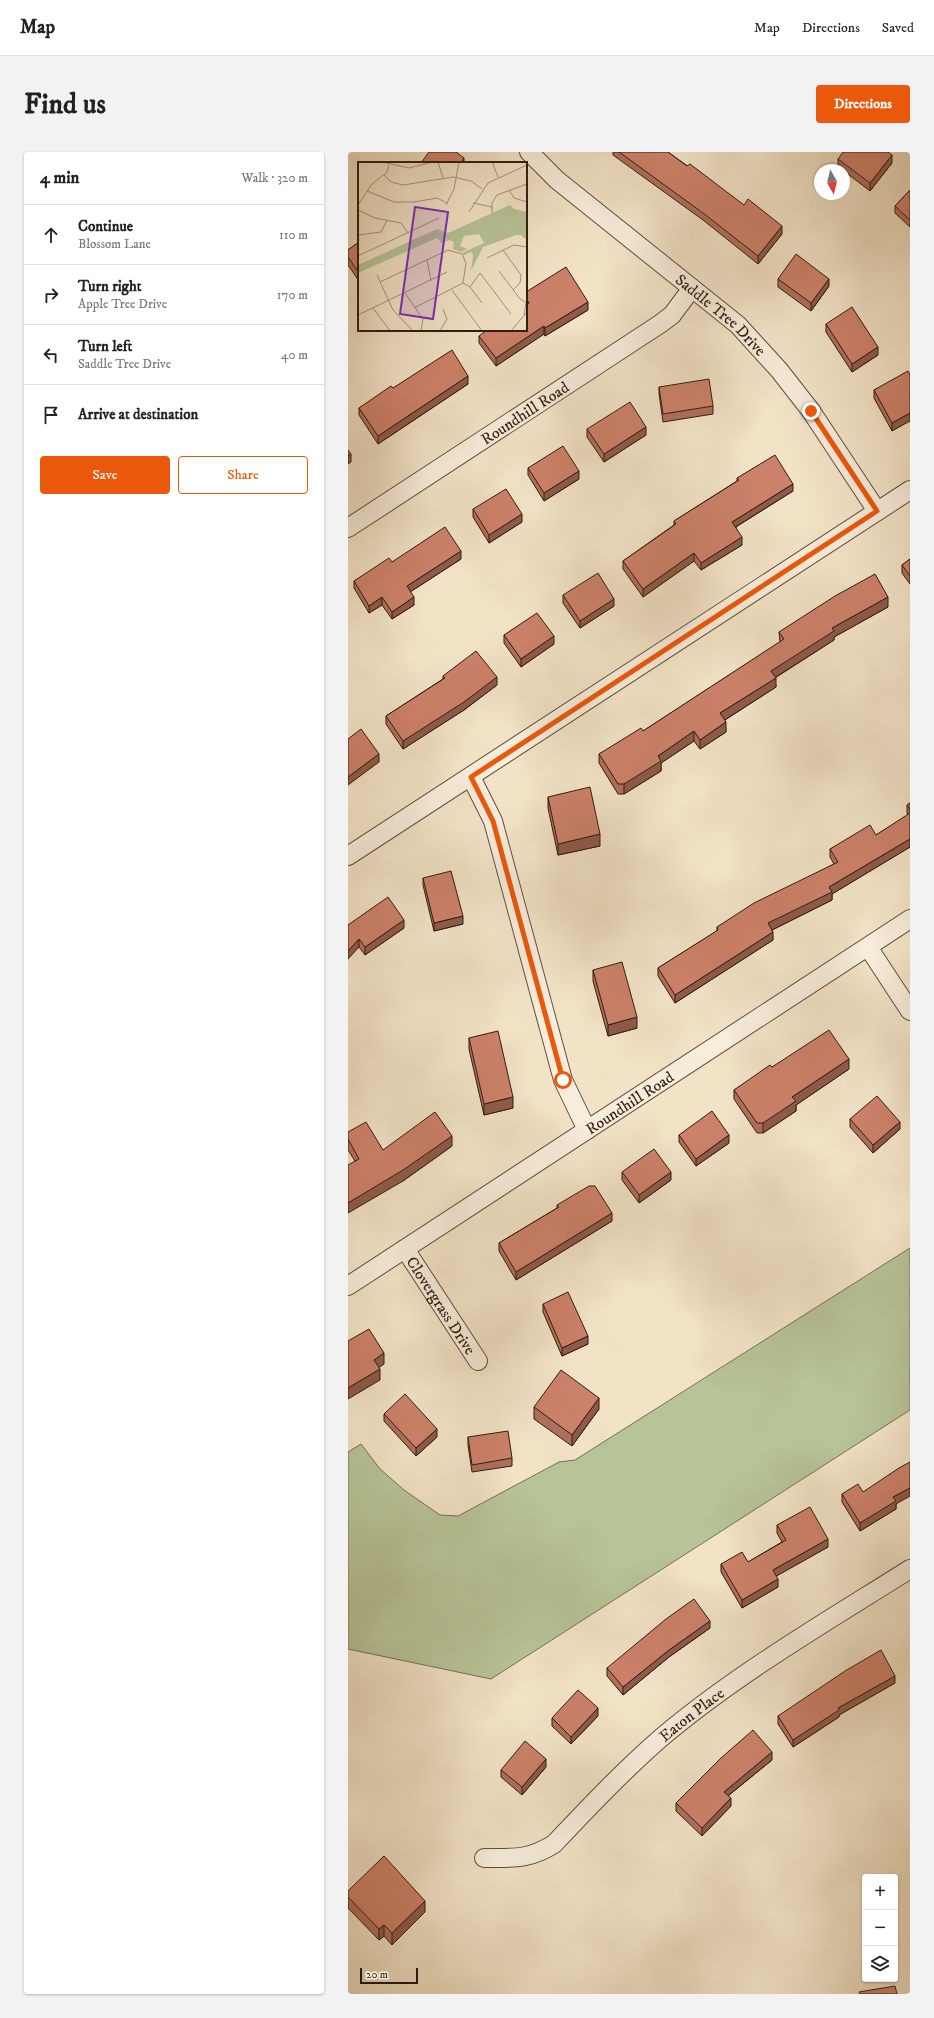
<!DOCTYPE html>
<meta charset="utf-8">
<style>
:root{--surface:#fff;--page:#f2f2f2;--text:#222;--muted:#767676;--line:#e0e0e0;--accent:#ea580c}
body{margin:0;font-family:"IM FELL DW Pica",serif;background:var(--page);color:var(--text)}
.controls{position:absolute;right:12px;bottom:12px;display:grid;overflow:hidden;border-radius:4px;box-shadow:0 1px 3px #0004}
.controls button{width:36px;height:36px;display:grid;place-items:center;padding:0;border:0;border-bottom:1px solid var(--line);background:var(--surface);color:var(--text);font:20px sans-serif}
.compass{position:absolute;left:466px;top:12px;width:36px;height:36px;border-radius:50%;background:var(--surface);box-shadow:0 1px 3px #0004;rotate:172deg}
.scale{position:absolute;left:12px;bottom:10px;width:58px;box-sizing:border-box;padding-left:4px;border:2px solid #301c0f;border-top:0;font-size:11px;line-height:14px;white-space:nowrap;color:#301c0f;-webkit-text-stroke:3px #f7eddb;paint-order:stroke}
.stop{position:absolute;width:12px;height:12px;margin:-9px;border:3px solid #ea580c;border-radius:50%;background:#fff}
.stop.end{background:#ea580c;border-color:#fff;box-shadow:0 1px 4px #0008}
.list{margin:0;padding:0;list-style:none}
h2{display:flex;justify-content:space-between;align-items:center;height:52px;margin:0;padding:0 16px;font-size:17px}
h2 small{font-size:13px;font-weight:400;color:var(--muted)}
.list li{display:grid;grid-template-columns:26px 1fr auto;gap:12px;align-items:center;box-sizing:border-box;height:60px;padding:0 16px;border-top:1px solid var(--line)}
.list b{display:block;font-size:15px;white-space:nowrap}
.list p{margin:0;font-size:13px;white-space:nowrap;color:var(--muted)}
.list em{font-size:13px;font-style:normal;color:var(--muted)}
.actions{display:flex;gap:8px;padding:12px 16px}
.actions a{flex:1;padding:9px 0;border:1px solid var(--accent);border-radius:4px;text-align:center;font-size:14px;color:var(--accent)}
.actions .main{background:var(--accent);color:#fff}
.icon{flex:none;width:22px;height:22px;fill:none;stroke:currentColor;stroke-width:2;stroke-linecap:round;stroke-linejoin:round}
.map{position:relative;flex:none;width:562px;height:1842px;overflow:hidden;border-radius:4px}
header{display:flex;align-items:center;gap:24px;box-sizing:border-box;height:56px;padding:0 20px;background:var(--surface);border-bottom:1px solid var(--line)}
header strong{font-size:19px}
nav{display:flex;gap:22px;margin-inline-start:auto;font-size:14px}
.intro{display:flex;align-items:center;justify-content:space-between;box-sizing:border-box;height:96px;padding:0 24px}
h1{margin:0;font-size:28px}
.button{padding:10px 18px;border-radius:4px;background:var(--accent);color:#fff;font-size:14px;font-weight:700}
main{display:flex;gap:24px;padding:0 24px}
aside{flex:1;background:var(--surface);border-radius:4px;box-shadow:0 1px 3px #0004}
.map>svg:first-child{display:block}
</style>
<header>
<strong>Map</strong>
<nav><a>Map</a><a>Directions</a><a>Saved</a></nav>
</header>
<div class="intro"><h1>Find us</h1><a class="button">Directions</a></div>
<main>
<aside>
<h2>4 min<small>Walk · 320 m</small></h2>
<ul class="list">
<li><svg class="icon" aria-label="ahead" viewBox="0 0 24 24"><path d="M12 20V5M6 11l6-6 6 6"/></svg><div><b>Continue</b><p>Blossom Lane</p></div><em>110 m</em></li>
<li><svg class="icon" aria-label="right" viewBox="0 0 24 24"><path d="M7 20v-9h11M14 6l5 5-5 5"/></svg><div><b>Turn right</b><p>Apple Tree Drive</p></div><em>170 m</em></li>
<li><svg class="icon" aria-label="left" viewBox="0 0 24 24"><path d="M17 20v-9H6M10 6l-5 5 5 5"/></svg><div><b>Turn left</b><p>Saddle Tree Drive</p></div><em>40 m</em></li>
<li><svg class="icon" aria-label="arrive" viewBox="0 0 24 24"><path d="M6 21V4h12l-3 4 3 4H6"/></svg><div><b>Arrive at destination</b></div></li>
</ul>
<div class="actions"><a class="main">Save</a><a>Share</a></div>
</aside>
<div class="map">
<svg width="562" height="1842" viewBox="0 0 562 1842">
<rect width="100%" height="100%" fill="#f2e3c7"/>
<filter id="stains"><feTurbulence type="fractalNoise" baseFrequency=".005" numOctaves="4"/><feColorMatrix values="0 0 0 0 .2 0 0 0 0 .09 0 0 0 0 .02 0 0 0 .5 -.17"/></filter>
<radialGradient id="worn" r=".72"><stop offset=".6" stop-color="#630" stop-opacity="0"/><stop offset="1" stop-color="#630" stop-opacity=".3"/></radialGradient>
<polygon fill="#b7c498" stroke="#747054" points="562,1096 562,1258 143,1527 0,1497 0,1300 13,1292 32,1317 56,1338 92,1363 110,1364 211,1310 227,1308"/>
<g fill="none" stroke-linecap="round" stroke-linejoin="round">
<defs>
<g id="street">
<path id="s1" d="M181,0l28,28 181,145 41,45 32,41 66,100"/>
<path id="s2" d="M0,376l312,-204 12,-9 20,-27"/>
<polyline points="123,625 145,669 215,928 239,978"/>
<polyline points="0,704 562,338"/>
<polyline points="520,795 562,859"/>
<path id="s3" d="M57,1097l73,112"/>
<path id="s4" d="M0,1134l562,-367"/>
<path id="s5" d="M136,1706c30,0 44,2 70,-14 35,-37 70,-74 108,-107 76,-64 164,-115 248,-168"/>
</g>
</defs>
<use href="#street" stroke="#604e3d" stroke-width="20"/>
<use href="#street" stroke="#f7eddb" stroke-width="18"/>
</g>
<g fill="#af6f5b" stroke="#301c0f">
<polygon points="265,0 320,0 434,82 410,112 355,68 265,3"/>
<polygon points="490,7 544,11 522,39 496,19 496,18 494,18 490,15"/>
<polygon points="562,38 562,75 547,61 547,54"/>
<polygon points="11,90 11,129 0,113 0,98"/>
<polygon points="430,127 481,134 463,159 430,135"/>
<polygon points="178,140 240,158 197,184 196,182 148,214 131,191 131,184 178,178"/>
<polygon points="478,172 530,203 504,220 478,180"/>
<polygon points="562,222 544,279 526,246 526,238"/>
<polygon points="120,232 30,292 11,263 11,256 45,236"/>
<polygon points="311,235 365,254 365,262 315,270 311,242"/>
<polygon points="239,277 298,283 256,310 239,285"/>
<polygon points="180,316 231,327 196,349 180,323"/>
<polygon points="389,326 445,339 388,375 394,393 353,418 346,409 295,445 275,417 275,409 326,373 326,369 389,329"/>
<polygon points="125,357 174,370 141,391 125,365"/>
<polygon points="113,407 62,440 66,453 44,467 34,453 21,461 6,436 6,429 44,410"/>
<polygon points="562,407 562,432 554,421 554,413"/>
<polygon points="215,443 266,454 232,476 215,451"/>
<polygon points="540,455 486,485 486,488 427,526 428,535 377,568 378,580 352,597 346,589 313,611 313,619 276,642 270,642 251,611 251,602 295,579 432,490 431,480"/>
<polygon points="156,483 206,492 173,515 156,491"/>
<polygon points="95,524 149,533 116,558 55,597 38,572 38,564 95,527"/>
<polygon points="200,645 252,694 210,703 200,656"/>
<polygon points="562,651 562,695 484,742 484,748 424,778 425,788 327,851 310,824 310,816 369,779 369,775 486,712 482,705 482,697 528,683 560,663 559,661 559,653"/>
<polygon points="75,726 115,772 86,779 75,733"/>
<polygon points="0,773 56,776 17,803 11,795"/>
<polygon points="245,818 289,876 260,884 245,829"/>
<polygon points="121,886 165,956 136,963 121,897"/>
<polygon points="424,915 501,917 448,953 448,959 415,981 409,981 386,947 386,938"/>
<polygon points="502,967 552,977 525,1001 502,975"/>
<polygon points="0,980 35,998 104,994 55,1029 7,1009 0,998"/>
<polygon points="331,983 381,991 348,1014 331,990"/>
<polygon points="274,1020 323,1028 291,1051 274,1028"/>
<polygon points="209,1053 264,1069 168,1128 151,1099 151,1091 209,1056"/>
<polygon points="195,1152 240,1192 214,1204 195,1160"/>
<polygon points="186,1255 251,1257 224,1294 186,1267"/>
<polygon points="36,1262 89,1285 68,1304 36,1269"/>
<polygon points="120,1285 164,1306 164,1314 124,1320 120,1293"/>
<polygon points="515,1340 548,1352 548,1357 512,1379 494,1350 494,1342"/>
<polygon points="429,1373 480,1395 428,1424 430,1435 394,1456 373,1420 373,1412 400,1410 434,1390 429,1381"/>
<polygon points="362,1476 321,1505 275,1543 259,1524 259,1516"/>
<polygon points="547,1531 491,1563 491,1565 445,1595 430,1572 430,1564"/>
<polygon points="250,1564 223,1592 204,1574 204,1566"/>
<polygon points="424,1608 380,1644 383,1654 354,1684 328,1659 328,1651"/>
<polygon points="198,1615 174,1643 153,1625 153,1618"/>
<polygon points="0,1739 77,1760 44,1793 36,1784 31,1788 0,1756"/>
</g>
<g fill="#8f5a4a" stroke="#301c0f">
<polygon points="544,3 544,11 522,39 522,31"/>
<polygon points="116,6 116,11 113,11"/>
<polygon points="434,74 434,82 410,112 410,104"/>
<polygon points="481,127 481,134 463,159 463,151"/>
<polygon points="240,150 240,158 197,184 197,176"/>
<polygon points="196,174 196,182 148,214 148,206"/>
<polygon points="530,195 530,203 504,220 504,212"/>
<polygon points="120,224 120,232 30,292 30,284"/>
<polygon points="562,261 562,269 544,279 544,271"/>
<polygon points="298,275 298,283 256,310 256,302"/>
<polygon points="3,302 3,310 0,312 0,304"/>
<polygon points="231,319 231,327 196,349 196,341"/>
<polygon points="445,332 445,339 384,377 384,370"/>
<polygon points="174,362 174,370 141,391 141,383"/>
<polygon points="394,385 394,393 353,418 353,411"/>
<polygon points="113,399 113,407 59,442 59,434"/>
<polygon points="346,401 346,409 295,445 295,437"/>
<polygon points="34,445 34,453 21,461 21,454"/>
<polygon points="66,445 66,453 44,467 44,460"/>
<polygon points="540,445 540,455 486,485 486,488 423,528 423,519 484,476"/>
<polygon points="266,447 266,454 232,476 232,469"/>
<polygon points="206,484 206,492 173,515 173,507"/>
<polygon points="149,525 149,533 116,558 55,597 55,589"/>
<polygon points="428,526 428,535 372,571 372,561"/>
<polygon points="378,570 378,580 352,597 352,588"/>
<polygon points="346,579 346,589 313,611 313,619 276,642 276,632 310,604"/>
<polygon points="31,602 31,610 0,633 0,625"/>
<polygon points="252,682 252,694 210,703 210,692"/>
<polygon points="562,687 562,695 484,742 484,748 420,780 420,771"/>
<polygon points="115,764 115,772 86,779 86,771"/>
<polygon points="56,768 56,776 17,803 17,795"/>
<polygon points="425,780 425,788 327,851 327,843"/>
<polygon points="11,787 11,795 0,807 0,799"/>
<polygon points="289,865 289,876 260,884 260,873"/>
<polygon points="501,907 501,917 448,953 448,959 415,981 415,971 444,945"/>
<polygon points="165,945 165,956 136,963 136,952"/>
<polygon points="552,970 552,977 525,1001 525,993"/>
<polygon points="381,983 381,991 348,1014 348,1007"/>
<polygon points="104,984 104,994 55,1029 0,1061 0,1051"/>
<polygon points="323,1020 323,1028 291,1051 291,1043"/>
<polygon points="264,1061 264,1069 168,1128 168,1120"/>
<polygon points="240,1184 240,1192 214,1204 214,1196"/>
<polygon points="36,1201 36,1212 26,1219 26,1208"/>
<polygon points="32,1217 32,1228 0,1247 0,1236"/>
<polygon points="251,1246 251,1257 224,1294 224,1283"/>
<polygon points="89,1277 89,1285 68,1304 68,1296"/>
<polygon points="562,1336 562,1344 548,1352 548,1357 512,1379 512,1371 545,1345"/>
<polygon points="480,1387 480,1395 425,1426 425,1418"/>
<polygon points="430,1427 430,1435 394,1456 394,1448"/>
<polygon points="362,1469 362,1476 321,1505 275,1543 275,1535 321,1498"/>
<polygon points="547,1524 547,1531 491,1563 491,1565 445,1595 445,1588 490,1556"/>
<polygon points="250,1556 250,1564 223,1592 223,1585"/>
<polygon points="424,1600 424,1608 376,1647 376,1640"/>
<polygon points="198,1607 198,1615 174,1643 174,1635"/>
<polygon points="383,1646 383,1654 354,1684 354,1676"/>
<polygon points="77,1749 77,1760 44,1793 44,1781"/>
<polygon points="36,1773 36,1784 31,1788 31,1777"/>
</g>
<g fill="#cc816a" stroke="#301c0f">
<polygon points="81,0 108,0 116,6 113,11 73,11"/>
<polygon points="271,0 320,0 339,14 342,12 396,53 400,47 434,74 410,104 355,61"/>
<polygon points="495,0 540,0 544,3 522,31 490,7"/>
<polygon points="562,38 562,68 547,54"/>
<polygon points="11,90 11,121 0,105 0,98"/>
<polygon points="448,102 481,127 463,151 430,127"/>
<polygon points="218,115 240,150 197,176 196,174 148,206 131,184 139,178 178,178 178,153 181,151 178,146 178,140"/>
<polygon points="504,155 530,195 504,212 478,172"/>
<polygon points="104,198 120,224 30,284 11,256 43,234 45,236"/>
<polygon points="560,219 562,222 562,261 544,271 526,238"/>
<polygon points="361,227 365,254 315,262 311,235"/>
<polygon points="282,250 298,275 256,302 239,277"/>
<polygon points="215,294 231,319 196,341 180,316"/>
<polygon points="0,298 3,302 0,304"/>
<polygon points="427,303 445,332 384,370 394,385 353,411 346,401 295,437 275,409 328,372 326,369 391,328 389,326"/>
<polygon points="158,337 174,362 141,383 125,357"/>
<polygon points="97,375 113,399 59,434 66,445 44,460 34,445 21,454 6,429 41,406 44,410"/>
<polygon points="562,407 562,424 554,413"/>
<polygon points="250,421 266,447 232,469 215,443"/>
<polygon points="527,422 540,445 484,476 486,479 423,519 428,526 372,561 378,570 352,588 346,579 310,604 313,609 276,632 270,632 251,602 293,576 295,579 436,487 431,480 487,444"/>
<polygon points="189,461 206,484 173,507 156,483"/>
<polygon points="128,499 149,525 116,550 55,589 38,564 97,526 95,524"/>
<polygon points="13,577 31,602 0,625 0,587"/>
<polygon points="242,635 252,682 210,692 200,645"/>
<polygon points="562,651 562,658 559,653"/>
<polygon points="562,661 562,687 481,735 484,740 420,771 425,780 327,843 310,816 370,778 369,775 406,751 490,710 482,697 522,673 528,683"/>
<polygon points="103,719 115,764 86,771 75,726"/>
<polygon points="40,745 56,768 17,795 11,787 0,799 0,773"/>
<polygon points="274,810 289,865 260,873 245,818"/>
<polygon points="481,878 501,907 444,945 448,949 415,971 409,971 386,938 422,913 424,915"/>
<polygon points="150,879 165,945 136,952 121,886"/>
<polygon points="529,944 552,970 525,993 502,967"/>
<polygon points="364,959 381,983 348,1007 331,983"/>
<polygon points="87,960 104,984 55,1018 0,1051 0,1013 11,1007 0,987 0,980 18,970 35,998"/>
<polygon points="306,997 323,1020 291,1043 274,1020"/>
<polygon points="241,1034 247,1034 264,1061 168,1120 151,1091 211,1055 209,1053"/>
<polygon points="220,1140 240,1184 214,1196 195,1152"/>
<polygon points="21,1177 36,1201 26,1208 32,1217 0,1236 0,1189"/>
<polygon points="213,1218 251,1246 224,1283 186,1255"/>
<polygon points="57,1242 89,1277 68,1296 36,1262"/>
<polygon points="160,1279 164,1306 124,1313 120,1285"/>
<polygon points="562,1310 562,1336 545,1345 548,1349 512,1371 494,1342 510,1332 515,1340 551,1316"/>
<polygon points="462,1355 480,1387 425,1418 430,1427 394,1448 373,1412 394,1400 400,1410 438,1388 429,1373"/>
<polygon points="346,1447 362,1469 321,1498 275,1535 259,1516 318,1467"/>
<polygon points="533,1498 547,1524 490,1556 491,1558 445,1588 430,1564 497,1519"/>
<polygon points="230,1538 250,1556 223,1585 204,1566"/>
<polygon points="405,1578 424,1600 376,1640 383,1646 354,1676 328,1651 373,1606"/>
<polygon points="177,1589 198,1607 174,1635 153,1618"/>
<polygon points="36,1704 77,1749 44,1781 36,1773 31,1777 0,1745 0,1739"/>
<polygon points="547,1834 549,1842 512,1842 511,1840"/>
</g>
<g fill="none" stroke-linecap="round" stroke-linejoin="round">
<polyline stroke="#ea580c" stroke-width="5" points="215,928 145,669 123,625 529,359 463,259"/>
</g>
<g text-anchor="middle" stroke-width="3" stroke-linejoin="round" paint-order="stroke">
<g font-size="16" fill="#301c0f" stroke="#f7eddb">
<text dy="6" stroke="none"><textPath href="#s1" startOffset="252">Saddle Tree Drive</textPath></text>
<text dy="6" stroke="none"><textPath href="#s2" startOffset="211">Roundhill Road</textPath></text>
<text dy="6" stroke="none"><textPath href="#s4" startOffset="336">Roundhill Road</textPath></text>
<text dy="6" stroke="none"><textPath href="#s3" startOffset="67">Clovergrass Drive</textPath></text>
<text dy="6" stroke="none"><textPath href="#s5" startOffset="262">Eaton Place</textPath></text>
</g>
</g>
<g transform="translate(10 10)">
<rect width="169" height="169" fill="#f2e3c7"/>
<path d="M152,43l4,4 13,3v27l-5,-2v-2h-6l-33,12 -12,24 2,-16 -2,-3 -7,3 -2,-2 22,-10 -5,-9 -15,2 -4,10 7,3 -6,3 -8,-3 1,-7 -5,-2 -7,3 -5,-5 -79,35v-8l79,-36 11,4z" fill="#b7c498"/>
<path fill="none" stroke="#a4937d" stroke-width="1" d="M24,0l27,6 24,-6M80,0l5,16M134,0l6,15M26,13l7,7 12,3 50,-8 18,4 11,8M151,28l5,8 13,4M9,29l27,11h20l23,-4 10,5M115,41l19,4M0,43l14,-21 15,-12 2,-7M88,43l8,-16 5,-27M0,48l17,8 26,5 7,10M111,50l19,-29 39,-18M134,51v-10l5,-8 30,-11M0,73l23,-3 6,-12M145,88l18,25 -1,8 -7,7M0,94l81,-38M129,96l27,-13 13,2M69,98l4,21M141,109l21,28 7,4M19,113l16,35 20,21M22,120l68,-32 14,4 4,9 -3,20 -49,25M105,121l7,4 12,16M112,125l10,-14 31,41M94,128l30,41M47,131l18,26 -2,12M15,146l17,23M0,153l89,-43M166,153l2,-12M82,169l7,-12 -4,-10M153,169l16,-19"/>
<path fill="#7b2cbf" fill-opacity="0.15" stroke="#7b2cbf" stroke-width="2" d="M57,45l33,5 -15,107 -33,-5z"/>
<rect width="169" height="169" fill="none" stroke="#301c0f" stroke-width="2"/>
</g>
<rect width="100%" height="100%" filter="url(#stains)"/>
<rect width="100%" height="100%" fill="url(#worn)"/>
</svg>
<div class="controls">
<button>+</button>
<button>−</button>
<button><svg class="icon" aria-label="layers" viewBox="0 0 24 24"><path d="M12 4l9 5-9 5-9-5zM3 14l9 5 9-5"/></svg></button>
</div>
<svg class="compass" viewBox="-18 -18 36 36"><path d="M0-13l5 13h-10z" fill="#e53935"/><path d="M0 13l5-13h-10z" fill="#767676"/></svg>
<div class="scale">20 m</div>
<div class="stop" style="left:215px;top:928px"></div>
<div class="stop end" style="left:463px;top:259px"></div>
</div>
</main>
